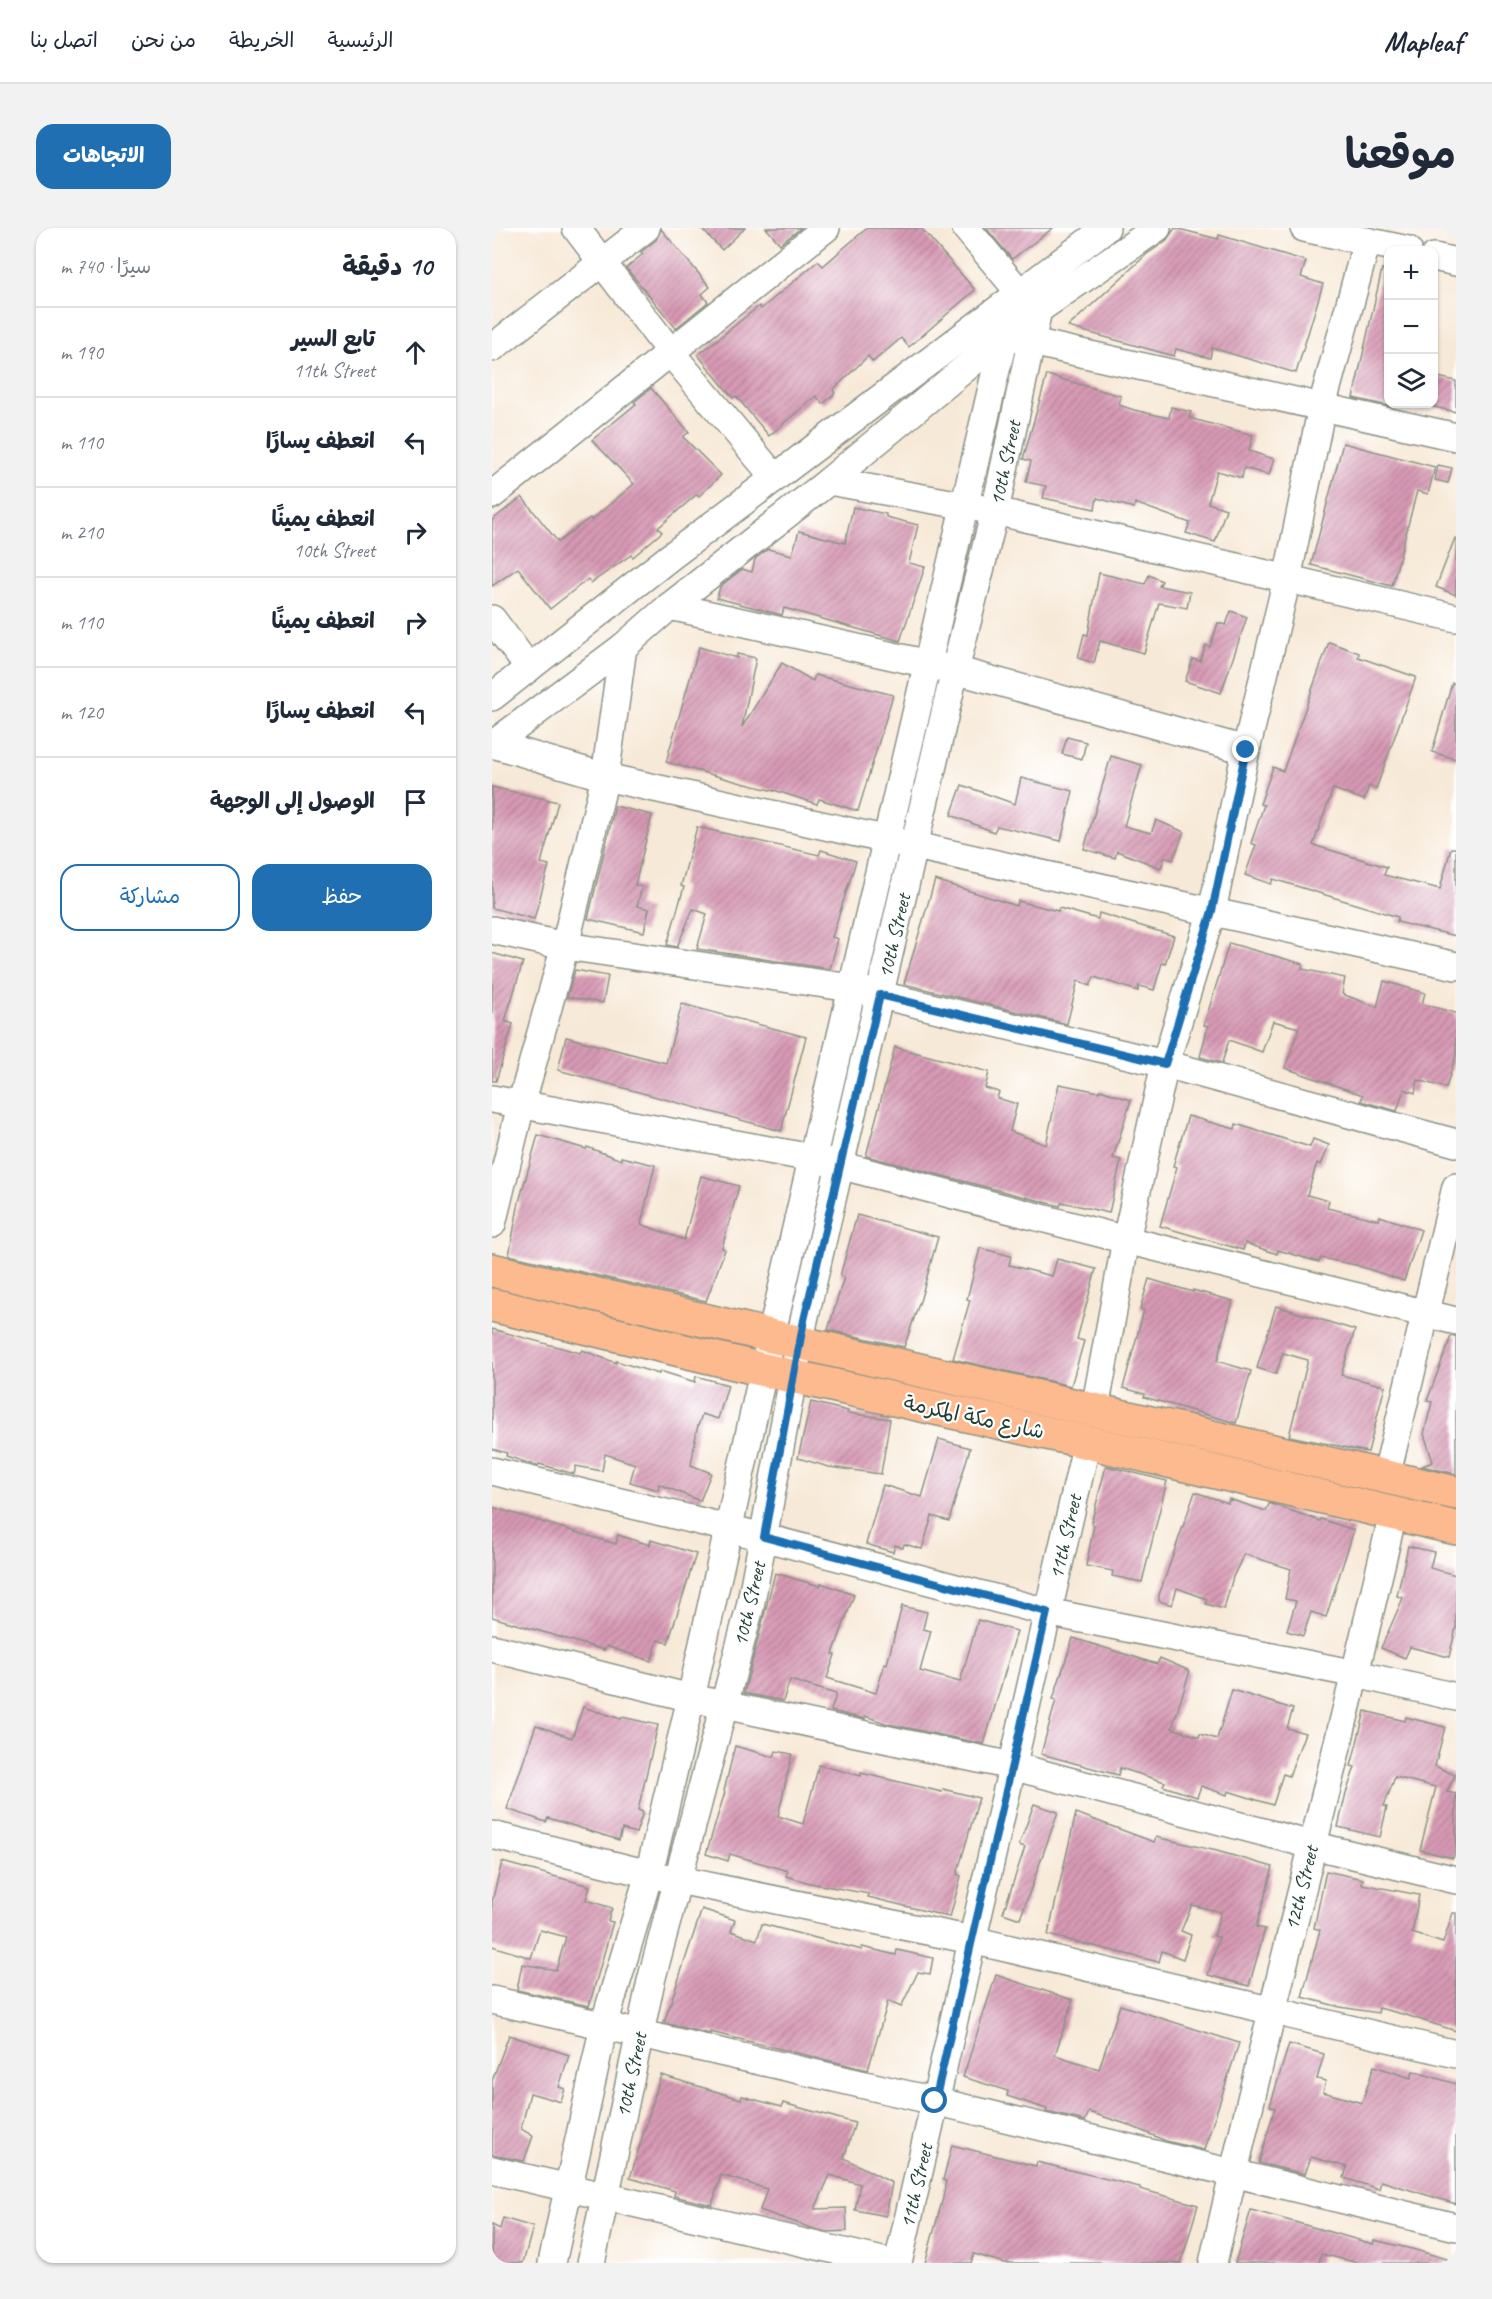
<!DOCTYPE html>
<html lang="ar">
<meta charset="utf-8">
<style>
:root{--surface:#fff;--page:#f2f2f3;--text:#1f2937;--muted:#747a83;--line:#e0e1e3;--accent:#1f6fb2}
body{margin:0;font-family:Caveat,"Playpen Sans Arabic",sans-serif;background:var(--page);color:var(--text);direction:rtl}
.controls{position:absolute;right:18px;top:18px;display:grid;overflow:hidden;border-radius:12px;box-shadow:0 2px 4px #0004}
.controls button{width:54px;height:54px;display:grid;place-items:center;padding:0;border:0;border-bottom:2px solid var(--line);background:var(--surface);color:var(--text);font:30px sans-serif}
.stop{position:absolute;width:18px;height:18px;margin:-14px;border:4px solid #1f6fb2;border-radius:50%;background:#fff}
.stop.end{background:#1f6fb2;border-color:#fff;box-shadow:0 2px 6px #0008}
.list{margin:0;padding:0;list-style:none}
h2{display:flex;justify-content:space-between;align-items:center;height:78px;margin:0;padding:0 24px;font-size:26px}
h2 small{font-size:20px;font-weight:400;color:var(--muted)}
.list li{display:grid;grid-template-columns:39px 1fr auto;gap:18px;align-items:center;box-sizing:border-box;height:90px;padding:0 24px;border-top:2px solid var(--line)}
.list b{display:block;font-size:22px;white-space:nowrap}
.list p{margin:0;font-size:20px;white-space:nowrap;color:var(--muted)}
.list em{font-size:20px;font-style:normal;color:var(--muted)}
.actions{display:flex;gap:12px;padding:18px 24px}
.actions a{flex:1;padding:14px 0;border:2px solid var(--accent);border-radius:18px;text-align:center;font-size:21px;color:var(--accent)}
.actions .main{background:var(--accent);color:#fff}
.icon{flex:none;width:33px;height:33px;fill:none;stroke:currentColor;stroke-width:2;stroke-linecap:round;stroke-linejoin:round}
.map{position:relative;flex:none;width:964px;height:2035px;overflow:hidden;direction:ltr;border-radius:18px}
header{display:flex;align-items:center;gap:36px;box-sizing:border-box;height:84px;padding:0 30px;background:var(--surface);border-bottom:2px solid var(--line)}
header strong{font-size:28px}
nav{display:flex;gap:33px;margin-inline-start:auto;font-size:21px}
.intro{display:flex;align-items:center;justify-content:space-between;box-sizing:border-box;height:144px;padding:0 36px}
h1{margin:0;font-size:42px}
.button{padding:15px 27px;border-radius:18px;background:var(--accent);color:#fff;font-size:21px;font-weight:700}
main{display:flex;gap:36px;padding:0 36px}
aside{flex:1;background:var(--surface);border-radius:18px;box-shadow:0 2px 4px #0004}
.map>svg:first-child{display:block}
</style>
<header>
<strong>Mapleaf</strong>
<nav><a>الرئيسية</a><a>الخريطة</a><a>من نحن</a><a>اتصل بنا</a></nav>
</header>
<div class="intro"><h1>موقعنا</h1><a class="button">الاتجاهات</a></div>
<main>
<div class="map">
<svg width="964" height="2035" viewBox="0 0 964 2035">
<defs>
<pattern id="building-hatch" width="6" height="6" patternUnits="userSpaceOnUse" patternTransform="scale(1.5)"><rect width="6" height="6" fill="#d89ab5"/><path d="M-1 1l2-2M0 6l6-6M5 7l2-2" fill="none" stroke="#af7f94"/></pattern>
</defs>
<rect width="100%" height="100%" fill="#fff"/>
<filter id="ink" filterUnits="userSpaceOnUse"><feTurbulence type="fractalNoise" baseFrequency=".0167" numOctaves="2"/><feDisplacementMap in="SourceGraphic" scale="12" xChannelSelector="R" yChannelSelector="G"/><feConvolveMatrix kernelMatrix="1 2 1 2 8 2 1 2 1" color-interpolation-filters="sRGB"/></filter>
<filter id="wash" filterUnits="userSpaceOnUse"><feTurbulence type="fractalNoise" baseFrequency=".008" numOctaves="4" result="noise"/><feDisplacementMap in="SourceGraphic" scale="24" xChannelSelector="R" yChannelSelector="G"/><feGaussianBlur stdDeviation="1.35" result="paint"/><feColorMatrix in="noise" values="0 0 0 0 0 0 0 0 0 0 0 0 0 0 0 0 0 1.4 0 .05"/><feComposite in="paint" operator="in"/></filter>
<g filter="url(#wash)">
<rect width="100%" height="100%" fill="#f7e9d7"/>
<g id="blocks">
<g fill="url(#building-hatch)">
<polygon points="209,0 253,0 230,22"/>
<polygon points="274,0 309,0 288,16"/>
<polygon points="375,0 429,0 483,62 417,119 409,110 381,134 376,128 341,162 343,165 331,176 324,168 277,208 244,168 241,170 206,127 267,78 269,81 326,33 331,38"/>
<polygon points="494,0 561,0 520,31"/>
<polygon points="683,0 726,11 727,7 814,33 809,49 831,56 804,145 720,120 718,130 684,121 682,128 576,99 655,26 674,13"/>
<polygon points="169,1 218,59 210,66 216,74 184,100 134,40 151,26 149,24 164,12"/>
<polygon points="890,41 897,42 897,178 861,170"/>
<polygon points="555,147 629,168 627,177 642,182 677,190 679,179 699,184 697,190 761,207 757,223 782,231 777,247 752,240 750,250 725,243 716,275 734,281 723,314 694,305 698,295 643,275 642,280 605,270 603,281 551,270 554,258 534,254 539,233 531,231"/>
<polygon points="942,148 964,153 964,184 942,179"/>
<polygon points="159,160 197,204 191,209 229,247 207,268 205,266 166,300 170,304 141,329 139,327 99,355 96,351 58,381 26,340 0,358 0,292 30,269 66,314 98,290 99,292 142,256 100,212 144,176 142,174"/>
<polygon points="851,215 943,239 936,266 925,263 900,358 819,337"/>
<polygon points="946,237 960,240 956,255 943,252"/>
<polygon points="361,279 394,286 394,289 426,297 417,335 433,339 408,413 292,380 290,387 225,370 228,359 250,341 260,344 263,331 276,321 300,327 307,303 353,315"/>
<polygon points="963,310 964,310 964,367 944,359"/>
<polygon points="607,345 653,356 657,347 670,353 667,358 698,364 695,380 667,375 652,425 608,413 602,435 586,430 592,406 596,407"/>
<polygon points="739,383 755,389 729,465 693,453 701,431 708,433 714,417 718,419 726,395 734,397"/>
<polygon points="837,414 867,425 866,429 924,449 884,561 877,558 872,572 841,561 821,617 895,639 892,647 948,661 959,620 964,620 964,708 905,694 906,689 781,651 779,656 753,647 764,617 759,615 772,577 768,576 781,539 791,543"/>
<polygon points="207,419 245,430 245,426 264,430 250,499 290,435 321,453 323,447 401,467 366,583 327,571 325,576 282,562 282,563 246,554 174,534"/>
<polygon points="960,455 964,456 964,531 940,524"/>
<polygon points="575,509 594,514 590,531 570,526"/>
<polygon points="619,528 650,537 632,598 659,605 664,592 692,604 681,632 673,629 669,640 625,623 623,630 592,621"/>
<polygon points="529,550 581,563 569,613 505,598 502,604 459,587 470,557 523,576"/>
<polygon points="0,559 66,574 49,635 57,637 42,691 0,680"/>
<polygon points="123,578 160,587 143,657 150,659 145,678 157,681 152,704 96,691"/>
<polygon points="205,599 327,627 329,622 364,633 340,709 346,711 338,741 205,721 215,686 201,681 185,719 175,717 192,659 189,658"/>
<polygon points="443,652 525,678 526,673 566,683 567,680 606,691 607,685 682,708 673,736 670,735 662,762 647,758 646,763 602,749 598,758 586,752 575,796 412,756"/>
<polygon points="737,715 811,736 810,741 853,750 850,766 885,779 892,753 933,765 930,776 964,785 964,827 954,860 926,852 923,865 912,861 905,883 869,873 871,867 793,840 807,800 781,793 770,824 737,812 730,835 708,829 716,798 712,797"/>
<polygon points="0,725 31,734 13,793 21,796 4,853 0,853"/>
<polygon points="83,742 116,748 111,775 75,769"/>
<polygon points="190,776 314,809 289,903 66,842 74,809 174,835"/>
<polygon points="403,819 497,844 493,860 507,864 505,870 525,876 518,903 554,917 567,856 607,864 608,862 639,872 621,930 629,932 617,985 570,974 568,978 374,928"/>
<polygon points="696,888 743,901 744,896 818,919 821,911 837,917 829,937 825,935 815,967 837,973 835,980 887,992 888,988 929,1002 912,1053 864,1037 829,1030 827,1034 786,1022 785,1026 753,1015 751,1022 668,998 685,939 681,938"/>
<polygon points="46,907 94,921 95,919 129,932 129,929 163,937 149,996 192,1012 209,948 247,958 230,1020 233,1022 214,1073 17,1027 27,974"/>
<polygon points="365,987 446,1009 429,1070 412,1119 336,1102 352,1049 348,1048"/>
<polygon points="488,1020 519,1028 517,1037 560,1048 565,1031 604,1041 585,1111 592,1113 579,1158 461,1131 478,1072 475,1071"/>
<polygon points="657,1051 701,1064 701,1062 741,1073 725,1133 759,1143 744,1195 652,1169 653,1166 631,1160 652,1082 648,1081"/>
<polygon points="784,1078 863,1102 849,1147 893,1158 876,1224 797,1208 816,1132 791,1125 784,1146 765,1140"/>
<polygon points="0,1101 88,1125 90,1122 124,1135 124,1133 167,1146 168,1143 203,1154 204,1148 236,1157 226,1191 210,1186 205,1201 199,1237 219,1245 208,1273 167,1256 166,1262 138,1254 143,1236 113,1226 110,1243 84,1238 82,1246 47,1236 46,1238 39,1236 14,1228 15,1225 0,1221"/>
<polygon points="959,1108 964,1108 964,1246 930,1238 941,1234 932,1206 940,1174 935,1173"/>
<polygon points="319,1174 356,1183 355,1185 398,1191 389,1246 337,1239 306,1230"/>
<polygon points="447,1211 478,1220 457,1293 440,1288 430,1321 412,1316 411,1320 403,1317 401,1324 374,1316 391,1257 430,1269"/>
<polygon points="614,1238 675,1253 650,1354 620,1348 621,1343 594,1338 602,1297 599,1296"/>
<polygon points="703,1264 736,1275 737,1271 774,1283 777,1276 780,1276 828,1293 829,1291 862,1302 834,1389 819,1384 811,1408 795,1403 804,1373 793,1371 799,1341 752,1326 741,1349 732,1381 714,1376 715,1371 685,1360 680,1377 667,1373 667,1367"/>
<polygon points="0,1279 124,1316 126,1307 158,1317 159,1312 204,1326 176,1415 166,1412 159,1433 114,1418 112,1422 0,1389"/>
<polygon points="916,1318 942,1324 938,1340 964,1347 964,1400 957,1429 918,1419 913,1430 889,1420 911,1370 905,1368"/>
<polygon points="283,1345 328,1358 329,1355 362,1367 341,1426 343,1427 335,1450 384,1465 393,1435 395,1436 410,1378 435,1384 431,1401 439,1403 428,1443 468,1454 486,1392 525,1403 492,1516 396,1496 373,1488 373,1491 339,1483 344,1466 298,1452 291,1473 252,1465"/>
<polygon points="581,1410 665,1436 668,1430 698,1443 680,1500 707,1509 708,1506 725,1511 740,1462 801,1481 795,1500 813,1505 797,1548 791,1546 781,1577 736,1563 735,1567 709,1558 705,1569 671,1558 673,1554 628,1540 626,1547 549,1526 564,1472 561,1471"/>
<polygon points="91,1479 129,1491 130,1489 166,1497 146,1582 151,1584 144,1605 130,1601 127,1612 56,1590 54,1594 15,1581 44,1497 80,1510"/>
<polygon points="873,1483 913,1493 914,1489 953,1499 943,1538 963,1547 955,1564 964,1566 964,1620 961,1630 928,1622 944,1559 903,1549 892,1578 895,1579 888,1609 846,1599 854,1565 863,1539 859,1538"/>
<polygon points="243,1518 282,1529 284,1523 300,1526 286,1588 311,1596 327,1537 369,1548 369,1545 450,1564 451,1561 487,1570 465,1646 469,1648 458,1689 376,1669 377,1666 318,1655 294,1648 296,1643 238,1626 236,1633 214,1626 233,1564 232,1563"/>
<polygon points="542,1576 566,1584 528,1691 511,1685 533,1619 527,1617"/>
<polygon points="584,1585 662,1614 664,1609 725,1623 781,1639 764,1699 773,1701 757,1758 716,1747 727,1709 722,1708 729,1684 700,1677 689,1703 699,1707 691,1731 670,1723 667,1734 556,1707"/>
<polygon points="10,1634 98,1658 94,1672 120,1680 116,1693 121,1694 97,1778 25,1762 30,1736 64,1742 74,1709 48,1702 39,1730 0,1718 0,1673"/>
<polygon points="834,1643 871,1651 870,1656 927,1667 920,1705 951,1715 961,1685 964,1685 964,1803 914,1787 887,1780 886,1785 848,1779 810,1769 828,1702 822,1700"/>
<polygon points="210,1681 243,1692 239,1703 265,1712 270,1696 370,1722 370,1719 404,1727 405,1722 441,1730 438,1746 426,1744 409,1779 396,1773 376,1842 218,1804 218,1806 172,1795"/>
<polygon points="504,1747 581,1772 563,1827 607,1841 628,1777 747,1815 712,1922 674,1913 634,1896 597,1884 593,1893 554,1884 555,1881 515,1868 516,1863 471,1849"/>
<polygon points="17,1807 77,1827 67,1859 73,1861 69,1874 38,1865 29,1901 41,1908 32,1933 0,1927 0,1853"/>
<polygon points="797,1816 832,1826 825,1851 834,1853 831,1864 870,1875 882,1838 919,1850 921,1843 964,1856 964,1976 889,1953 887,1961 852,1950 855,1939 819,1929 813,1946 767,1935 783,1880 778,1878"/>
<polygon points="169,1847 249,1871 250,1868 290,1879 291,1875 363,1895 352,1930 400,1955 394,1988 363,1982 368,1956 338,1947 323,1981 354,1980 355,2003 335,2004 322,2001 268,1982 275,1961 229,1947 220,1977 182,1968 183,1963 138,1950"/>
<polygon points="460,1917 544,1938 545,1934 648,1959 648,1961 706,1977 689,2035 512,2035 482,2026 479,2035 433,2035 451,1970 454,1953 451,1952"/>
<polygon points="759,1982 881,2016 882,2012 920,2021 955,2031 954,2035 867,2035 829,2026 827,2035 743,2035"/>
<polygon points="11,1990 41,1999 31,2035 0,2035 0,1997 8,2001"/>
</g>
</g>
</g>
<g filter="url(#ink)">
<use href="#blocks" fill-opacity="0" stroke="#8b9386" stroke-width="1.5"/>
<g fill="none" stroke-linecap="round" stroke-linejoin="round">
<defs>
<g id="minor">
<polyline points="84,0 179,125 283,250"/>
<polyline points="474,0 528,65"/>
<polyline points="812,0 916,22"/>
<polyline points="942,29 964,34"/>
<polyline points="522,110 964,209"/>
<polyline points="0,120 154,0"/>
<polyline points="337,253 503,283 964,390"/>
<polyline points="0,267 334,0"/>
<polyline points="178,378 463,442 754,522"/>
<polyline points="0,391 37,440"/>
<polyline points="0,469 178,329 614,0"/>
<polyline points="1,516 113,549 964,738"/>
<polyline points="0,517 131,419 178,378 337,253 512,108 546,82 665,0"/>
<polyline points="0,702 73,718 360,760 673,836 964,915"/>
<polyline points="0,871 320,930 634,1012 964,1093"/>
<polyline points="0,996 29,877 73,718 113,549 131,419"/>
<polyline points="603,1181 634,1012 673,836 720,683 754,522 795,351 830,178 875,13"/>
<polyline points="0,1243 236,1300 555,1384 864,1446 964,1469"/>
<polyline points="894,1249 964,959"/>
<polyline points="0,1420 199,1470 520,1538 820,1617 964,1652"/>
<polyline points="0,1607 157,1646 480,1712 964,1826"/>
<polyline points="0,1772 443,1873 964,1999"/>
<polyline points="0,1942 399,2035"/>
<polyline points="60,2035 112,1797 157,1646 199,1470 279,1108 512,108"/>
<polyline points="99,2035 159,1753 258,1379 312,1092 463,442 503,283 546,82"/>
<polyline points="406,2035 595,1214"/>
<path d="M721,2035c56,-251 122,-499 180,-749"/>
</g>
<g id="major">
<polyline points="0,1042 279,1108 964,1265"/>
<polyline points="0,1077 272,1142 595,1214 964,1300"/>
</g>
</defs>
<use href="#minor" stroke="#8b9386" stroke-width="30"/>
<use href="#major" stroke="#8b9386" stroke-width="36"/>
<use href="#minor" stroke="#fff" stroke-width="27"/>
<use href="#major" stroke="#fcba8e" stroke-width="33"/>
</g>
</g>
<g fill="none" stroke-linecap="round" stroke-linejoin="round" filter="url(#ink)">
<polyline stroke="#1f6fb2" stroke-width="8" points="443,1873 555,1384 272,1309 312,1092 388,767 673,836 720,683 754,522"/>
</g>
<g text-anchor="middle" stroke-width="4.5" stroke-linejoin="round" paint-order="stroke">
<g font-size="21" fill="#1f3d34" stroke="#fff">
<text transform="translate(513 235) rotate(-78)" y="7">10th Street</text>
<text transform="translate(402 708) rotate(-77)" y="7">10th Street</text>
<text transform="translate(482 1189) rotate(12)" y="7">شارع مكة المكرمة</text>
<text transform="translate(573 1309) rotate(-77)" y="7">11th Street</text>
<text transform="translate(257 1376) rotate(-77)" y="7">10th Street</text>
<text transform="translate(809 1660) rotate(-76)" y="7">12th Street</text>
<text transform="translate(139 1847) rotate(-78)" y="7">10th Street</text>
<text transform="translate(424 1958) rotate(-77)" y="7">11th Street</text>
</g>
</g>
</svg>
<div class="controls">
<button>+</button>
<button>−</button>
<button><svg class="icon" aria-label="layers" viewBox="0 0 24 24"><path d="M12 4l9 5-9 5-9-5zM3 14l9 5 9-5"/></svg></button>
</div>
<div class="stop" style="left:443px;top:1873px"></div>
<div class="stop end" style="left:754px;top:522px"></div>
</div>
<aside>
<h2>10 دقيقة<small>سيرًا · 740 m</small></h2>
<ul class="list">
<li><svg class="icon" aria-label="ahead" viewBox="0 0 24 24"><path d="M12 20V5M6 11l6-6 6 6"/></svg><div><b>تابع السير</b><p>11th Street</p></div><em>190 m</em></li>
<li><svg class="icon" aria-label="left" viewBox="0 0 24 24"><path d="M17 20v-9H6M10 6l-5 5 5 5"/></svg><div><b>انعطف يسارًا</b></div><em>110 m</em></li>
<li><svg class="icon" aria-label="right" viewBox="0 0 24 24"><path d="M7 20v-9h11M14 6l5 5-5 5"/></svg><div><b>انعطف يمينًا</b><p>10th Street</p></div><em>210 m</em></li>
<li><svg class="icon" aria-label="right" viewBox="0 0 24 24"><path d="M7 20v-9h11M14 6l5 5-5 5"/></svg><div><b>انعطف يمينًا</b></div><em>110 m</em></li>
<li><svg class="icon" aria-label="left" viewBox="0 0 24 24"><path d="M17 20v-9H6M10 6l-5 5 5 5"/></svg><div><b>انعطف يسارًا</b></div><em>120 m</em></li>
<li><svg class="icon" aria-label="arrive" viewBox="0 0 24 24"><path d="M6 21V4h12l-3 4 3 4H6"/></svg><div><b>الوصول إلى الوجهة</b></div></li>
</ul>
<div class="actions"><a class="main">حفظ</a><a>مشاركة</a></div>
</aside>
</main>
